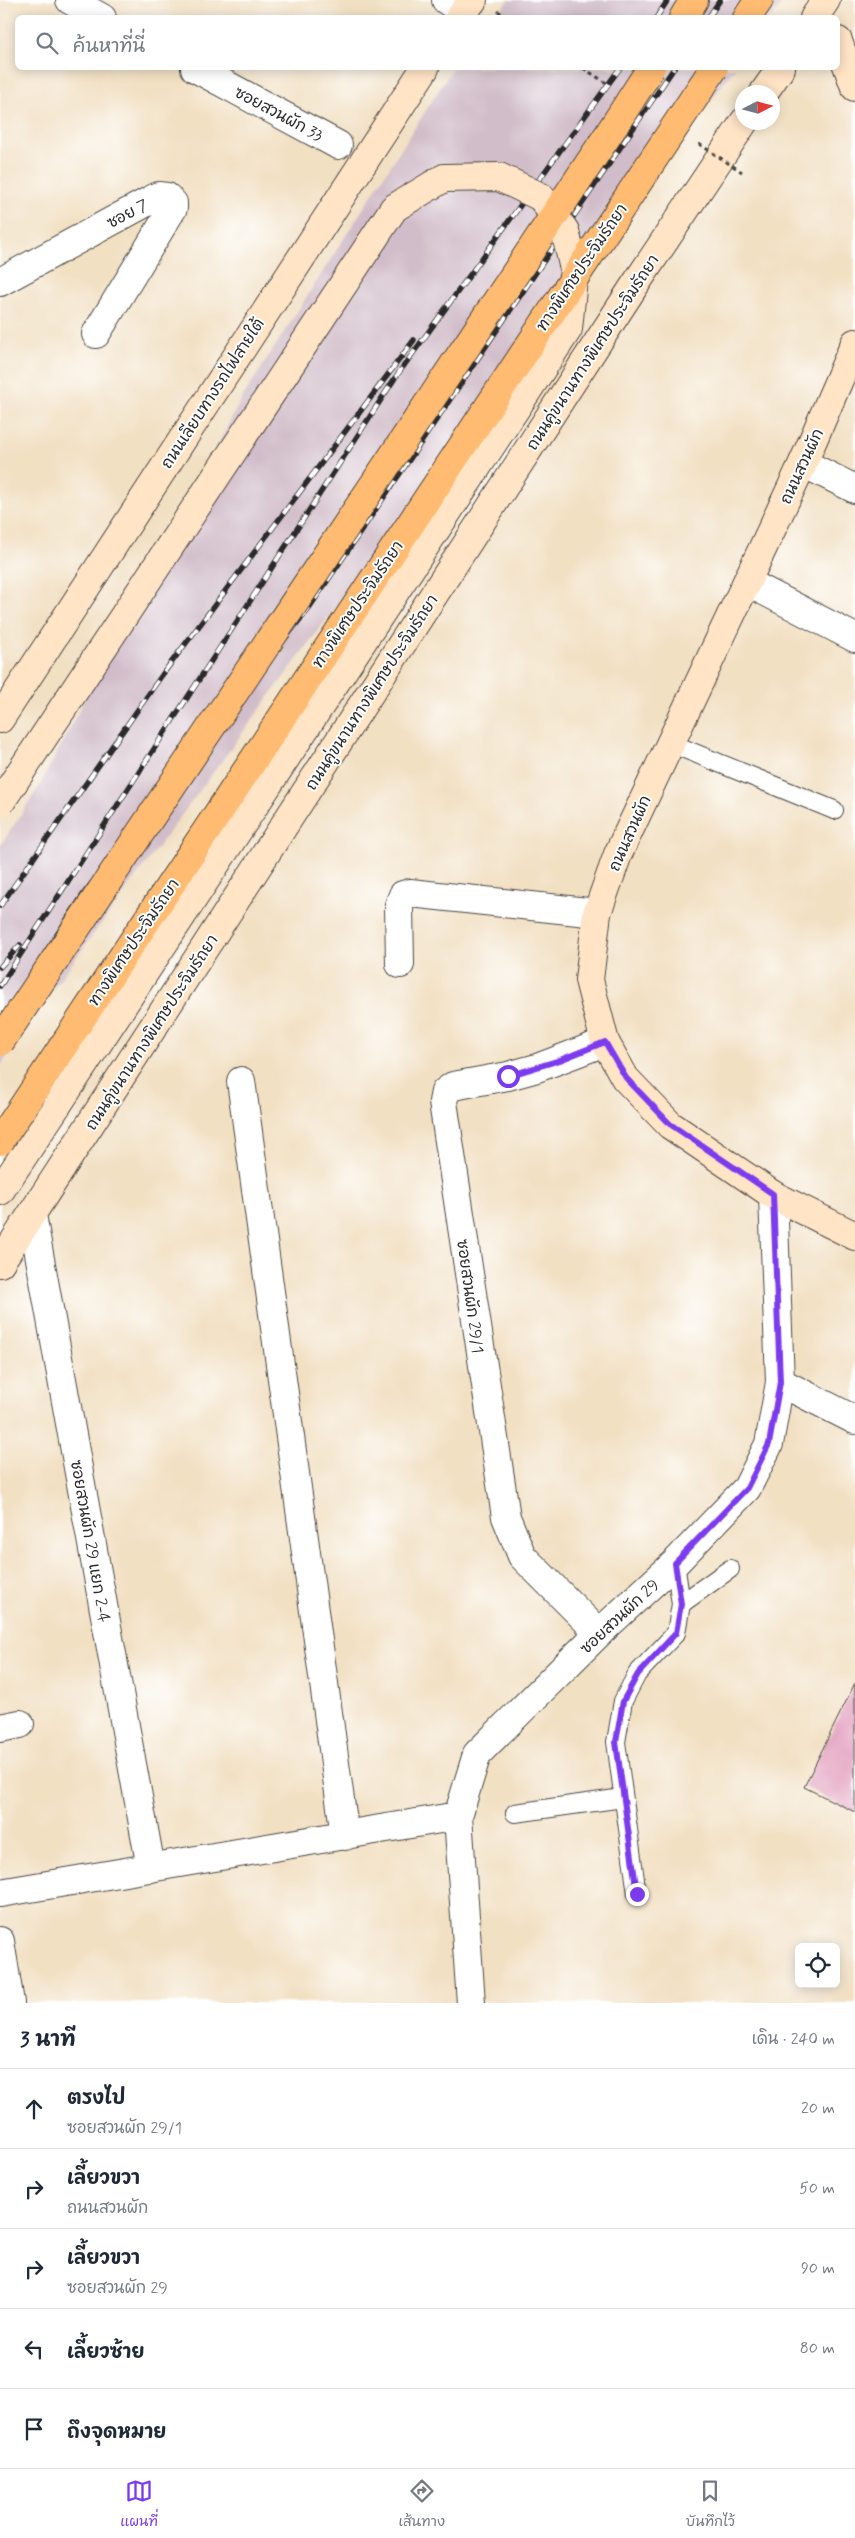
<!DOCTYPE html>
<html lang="th">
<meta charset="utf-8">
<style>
:root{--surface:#fff;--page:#f6f6f7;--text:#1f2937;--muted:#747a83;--line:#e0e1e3;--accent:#7c3aed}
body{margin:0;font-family:Mynerve,"Playpen Sans Thai",sans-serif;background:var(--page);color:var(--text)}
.controls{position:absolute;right:15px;bottom:15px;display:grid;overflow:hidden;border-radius:8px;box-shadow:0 2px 12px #0003}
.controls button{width:45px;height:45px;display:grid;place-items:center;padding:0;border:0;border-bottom:1px solid var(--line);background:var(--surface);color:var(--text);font:25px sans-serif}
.compass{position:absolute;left:735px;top:85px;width:45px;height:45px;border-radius:50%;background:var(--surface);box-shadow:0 2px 12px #0003;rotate:84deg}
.stop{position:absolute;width:15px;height:15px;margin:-11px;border:4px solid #7c3aed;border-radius:50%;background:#fff}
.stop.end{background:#7c3aed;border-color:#fff;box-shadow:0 1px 5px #0008}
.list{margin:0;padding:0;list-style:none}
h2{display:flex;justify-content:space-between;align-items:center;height:65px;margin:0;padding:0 20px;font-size:21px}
h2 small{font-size:16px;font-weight:400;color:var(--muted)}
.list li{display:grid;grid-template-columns:32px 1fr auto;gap:15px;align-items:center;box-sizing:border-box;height:80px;padding:0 20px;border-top:1px solid var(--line)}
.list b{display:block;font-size:19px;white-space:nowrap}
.list p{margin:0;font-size:16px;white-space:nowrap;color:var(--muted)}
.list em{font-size:16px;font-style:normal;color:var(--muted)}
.icon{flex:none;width:28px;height:28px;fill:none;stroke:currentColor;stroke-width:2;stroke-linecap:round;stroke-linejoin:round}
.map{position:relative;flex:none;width:855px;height:2003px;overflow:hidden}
.search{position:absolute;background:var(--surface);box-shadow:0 2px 12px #0003;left:15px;right:15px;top:15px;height:55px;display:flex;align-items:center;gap:12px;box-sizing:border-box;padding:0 18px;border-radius:8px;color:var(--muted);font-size:19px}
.sheet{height:465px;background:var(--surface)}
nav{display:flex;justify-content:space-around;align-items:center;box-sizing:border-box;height:70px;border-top:1px solid var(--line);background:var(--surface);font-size:14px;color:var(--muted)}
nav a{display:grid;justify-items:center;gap:2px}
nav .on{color:var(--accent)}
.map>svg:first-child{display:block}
</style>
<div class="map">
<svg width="855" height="2003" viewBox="0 0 855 2003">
<rect width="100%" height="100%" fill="#fff"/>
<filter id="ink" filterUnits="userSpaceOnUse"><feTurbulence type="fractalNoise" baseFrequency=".02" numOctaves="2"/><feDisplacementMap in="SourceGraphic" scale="10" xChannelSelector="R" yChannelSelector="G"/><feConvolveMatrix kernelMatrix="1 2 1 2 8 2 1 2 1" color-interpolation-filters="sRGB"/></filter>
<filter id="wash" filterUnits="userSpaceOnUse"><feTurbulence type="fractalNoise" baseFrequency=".0096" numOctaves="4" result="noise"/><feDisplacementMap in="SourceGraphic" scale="20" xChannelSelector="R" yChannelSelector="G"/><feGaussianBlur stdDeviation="1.12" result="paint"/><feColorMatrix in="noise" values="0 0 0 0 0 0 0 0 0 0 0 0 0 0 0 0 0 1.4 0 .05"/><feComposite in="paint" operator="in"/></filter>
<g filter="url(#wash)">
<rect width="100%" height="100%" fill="#f2e0c3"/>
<g fill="#d1bdc9">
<polygon points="509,0 784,0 772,17 493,18"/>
<polygon points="453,68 735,68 38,1009 0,1067 0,846 39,787 242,398"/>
</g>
<g id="blocks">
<polygon fill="#e3a1c0" points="855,1683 855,1812 804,1787"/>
</g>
</g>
<g filter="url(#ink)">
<use href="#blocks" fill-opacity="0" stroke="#494642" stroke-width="1"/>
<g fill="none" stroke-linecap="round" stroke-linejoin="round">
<defs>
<g id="lane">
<polyline points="670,743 834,810"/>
<polyline points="681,1604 730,1569"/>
<polyline points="515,1813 623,1798"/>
<polyline points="637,1894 616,1742 623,1701 637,1674 676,1633 681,1604 675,1563"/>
</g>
<g id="street">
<polyline points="70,0 102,18"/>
<polyline points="446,0 463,12"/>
<polyline points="195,68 338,145"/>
<polyline points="0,282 158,196 167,197 173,203 173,208 96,334"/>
<polyline points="803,463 855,489"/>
<polyline points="747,582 855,638"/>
<polyline points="400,964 399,905 403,895 410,893 597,913"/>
<polyline points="241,1081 345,1836"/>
<polyline points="32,1215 151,1868"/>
<polyline points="780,1382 855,1420"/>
<polyline points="599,1633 522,1556 506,1517 443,1102 445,1092 453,1086 508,1076 537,1068 605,1042"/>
<polyline points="0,1728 20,1724"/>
<polyline points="0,1893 458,1816"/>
<polyline points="0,1941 10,2003"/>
<polyline points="471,2003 458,1816 477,1754 599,1633 675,1563 747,1488 769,1444 780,1382 773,1195"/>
</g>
<g id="secondary">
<polyline points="459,18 473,0"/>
<polyline points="814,18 826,0"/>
<polyline points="838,41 855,87"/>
<polyline points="764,92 781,68"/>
<polyline points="855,343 803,463 618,854 597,913 589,980 605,1042 625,1078 670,1125 773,1195 855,1236"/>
<polyline points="0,719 425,68"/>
<polyline points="0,1191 58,1104"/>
<polyline points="0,1263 633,288 744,122"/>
</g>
<g id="highway">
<polyline points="683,18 694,0"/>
<polyline points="747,18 759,0"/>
</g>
</defs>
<use href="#lane" stroke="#494642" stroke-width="20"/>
<use href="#street" stroke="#494642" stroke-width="30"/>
<use href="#secondary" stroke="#494642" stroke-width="30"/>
<use href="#highway" stroke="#494642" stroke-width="30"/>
<polyline stroke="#494642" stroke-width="3" stroke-dasharray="4 4" stroke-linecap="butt" points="498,11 507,18"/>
<use href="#lane" stroke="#fff" stroke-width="18"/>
<use href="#street" stroke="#fff" stroke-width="28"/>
<use href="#secondary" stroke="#ffe4c6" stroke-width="28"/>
<use href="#highway" stroke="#ffbb71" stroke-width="28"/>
<defs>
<g id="rail">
<polyline points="656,18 668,0"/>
<polyline points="708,18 720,0"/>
<polyline points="0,906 162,675 414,340"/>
<polyline points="0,967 20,945"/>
<polyline points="0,986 395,378 620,68"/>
<polyline points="0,1022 85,892 309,608 674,68"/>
</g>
</defs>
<use href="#rail" stroke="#2b2b2b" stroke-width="5.5"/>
<use href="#rail" stroke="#fff" stroke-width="4" stroke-dasharray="11" stroke-linecap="butt"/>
<defs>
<polyline id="secondary-bridge" points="0,803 394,208 444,178 499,177 541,197 565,231 574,269 568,329 58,1104"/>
<g id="highway-bridge">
<polyline points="0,1042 608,135 651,68"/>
<polyline points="0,1141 714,68"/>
</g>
</defs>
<use href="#secondary-bridge" stroke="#494642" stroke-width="30" stroke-linecap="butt"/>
<use href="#highway-bridge" stroke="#494642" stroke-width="30" stroke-linecap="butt"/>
<g stroke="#494642" stroke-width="3" stroke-dasharray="4 4" stroke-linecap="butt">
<polyline points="583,68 608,84"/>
<polyline points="699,144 742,172"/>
</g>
<use href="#secondary-bridge" stroke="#ffe4c6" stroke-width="28"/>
<use href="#highway-bridge" stroke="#ffbb71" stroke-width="28"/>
</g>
</g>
<g fill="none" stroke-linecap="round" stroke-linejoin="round" filter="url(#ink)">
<polyline stroke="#7c3aed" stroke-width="6" points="508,1076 560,1060 605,1042 626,1078 670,1124 773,1194 780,1382 769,1444 747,1488 675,1563 681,1604 676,1633 638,1674 623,1701 616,1742 637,1894"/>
</g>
<g text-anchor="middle" stroke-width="4" stroke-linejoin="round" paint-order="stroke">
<g font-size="16" fill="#2b2b2b" stroke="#fff">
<text transform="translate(279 113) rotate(28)" y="6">ซอยสวนผัก 33</text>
<text transform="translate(127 213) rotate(-28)" y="6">ซอย 7</text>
<text transform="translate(581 267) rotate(-56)" y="6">ทางพิเศษประจิมรัถยา</text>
<text transform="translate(592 352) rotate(-57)" y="6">ถนนคู่ขนานทางพิเศษประจิมรัถยา</text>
<text transform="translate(212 393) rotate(-57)" y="6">ถนนเลียบทางรถไฟสายใต้</text>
<text transform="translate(801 466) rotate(-65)" y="6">ถนนสวนผัก</text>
<text transform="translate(357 604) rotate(-56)" y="6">ทางพิเศษประจิมรัถยา</text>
<text transform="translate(371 692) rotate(-57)" y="6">ถนนคู่ขนานทางพิเศษประจิมรัถยา</text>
<text transform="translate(629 833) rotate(-66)" y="6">ถนนสวนผัก</text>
<text transform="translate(133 942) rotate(-56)" y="6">ทางพิเศษประจิมรัถยา</text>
<text transform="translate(151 1032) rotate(-57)" y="6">ถนนคู่ขนานทางพิเศษประจิมรัถยา</text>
<text transform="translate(471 1296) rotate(82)" y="6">ซอยสวนผัก 29/1</text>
<text transform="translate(91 1541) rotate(80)" y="6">ซอยสวนผัก 29 แยก 2-4</text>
<text transform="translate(619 1616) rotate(-43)" y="6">ซอยสวนผัก 29</text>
</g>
</g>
</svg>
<div class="controls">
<button><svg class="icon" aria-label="locate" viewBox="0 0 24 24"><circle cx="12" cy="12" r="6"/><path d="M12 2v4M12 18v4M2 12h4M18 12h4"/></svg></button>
</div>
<svg class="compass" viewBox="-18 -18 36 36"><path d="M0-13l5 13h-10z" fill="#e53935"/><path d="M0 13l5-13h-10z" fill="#747a83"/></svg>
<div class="stop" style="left:508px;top:1076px"></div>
<div class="stop end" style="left:637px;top:1894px"></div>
<div class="search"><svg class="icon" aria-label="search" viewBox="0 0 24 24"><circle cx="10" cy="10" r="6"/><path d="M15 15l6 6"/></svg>ค้นหาที่นี่</div>
</div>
<section class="sheet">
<h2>3 นาที<small>เดิน · 240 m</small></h2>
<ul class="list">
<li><svg class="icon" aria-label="ahead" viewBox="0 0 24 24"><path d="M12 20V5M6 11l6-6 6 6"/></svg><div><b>ตรงไป</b><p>ซอยสวนผัก 29/1</p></div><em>20 m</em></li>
<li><svg class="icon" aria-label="right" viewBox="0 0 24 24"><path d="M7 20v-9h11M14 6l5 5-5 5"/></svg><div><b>เลี้ยวขวา</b><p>ถนนสวนผัก</p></div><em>50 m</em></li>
<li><svg class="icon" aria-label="right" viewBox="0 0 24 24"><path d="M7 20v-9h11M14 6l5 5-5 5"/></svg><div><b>เลี้ยวขวา</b><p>ซอยสวนผัก 29</p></div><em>90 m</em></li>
<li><svg class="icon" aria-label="left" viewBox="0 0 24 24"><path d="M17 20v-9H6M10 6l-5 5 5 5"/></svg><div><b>เลี้ยวซ้าย</b></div><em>80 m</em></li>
<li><svg class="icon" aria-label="arrive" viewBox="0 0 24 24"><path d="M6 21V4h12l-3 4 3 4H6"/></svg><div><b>ถึงจุดหมาย</b></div></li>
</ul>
</section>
<nav>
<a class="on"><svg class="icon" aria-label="map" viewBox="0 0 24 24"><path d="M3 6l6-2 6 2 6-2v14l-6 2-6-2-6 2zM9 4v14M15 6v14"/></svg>แผนที่</a>
<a><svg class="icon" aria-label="directions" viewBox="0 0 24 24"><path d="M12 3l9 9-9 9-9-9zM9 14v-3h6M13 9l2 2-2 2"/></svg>เส้นทาง</a>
<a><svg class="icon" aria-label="saved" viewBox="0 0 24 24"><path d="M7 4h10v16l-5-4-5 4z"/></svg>บันทึกไว้</a>
</nav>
